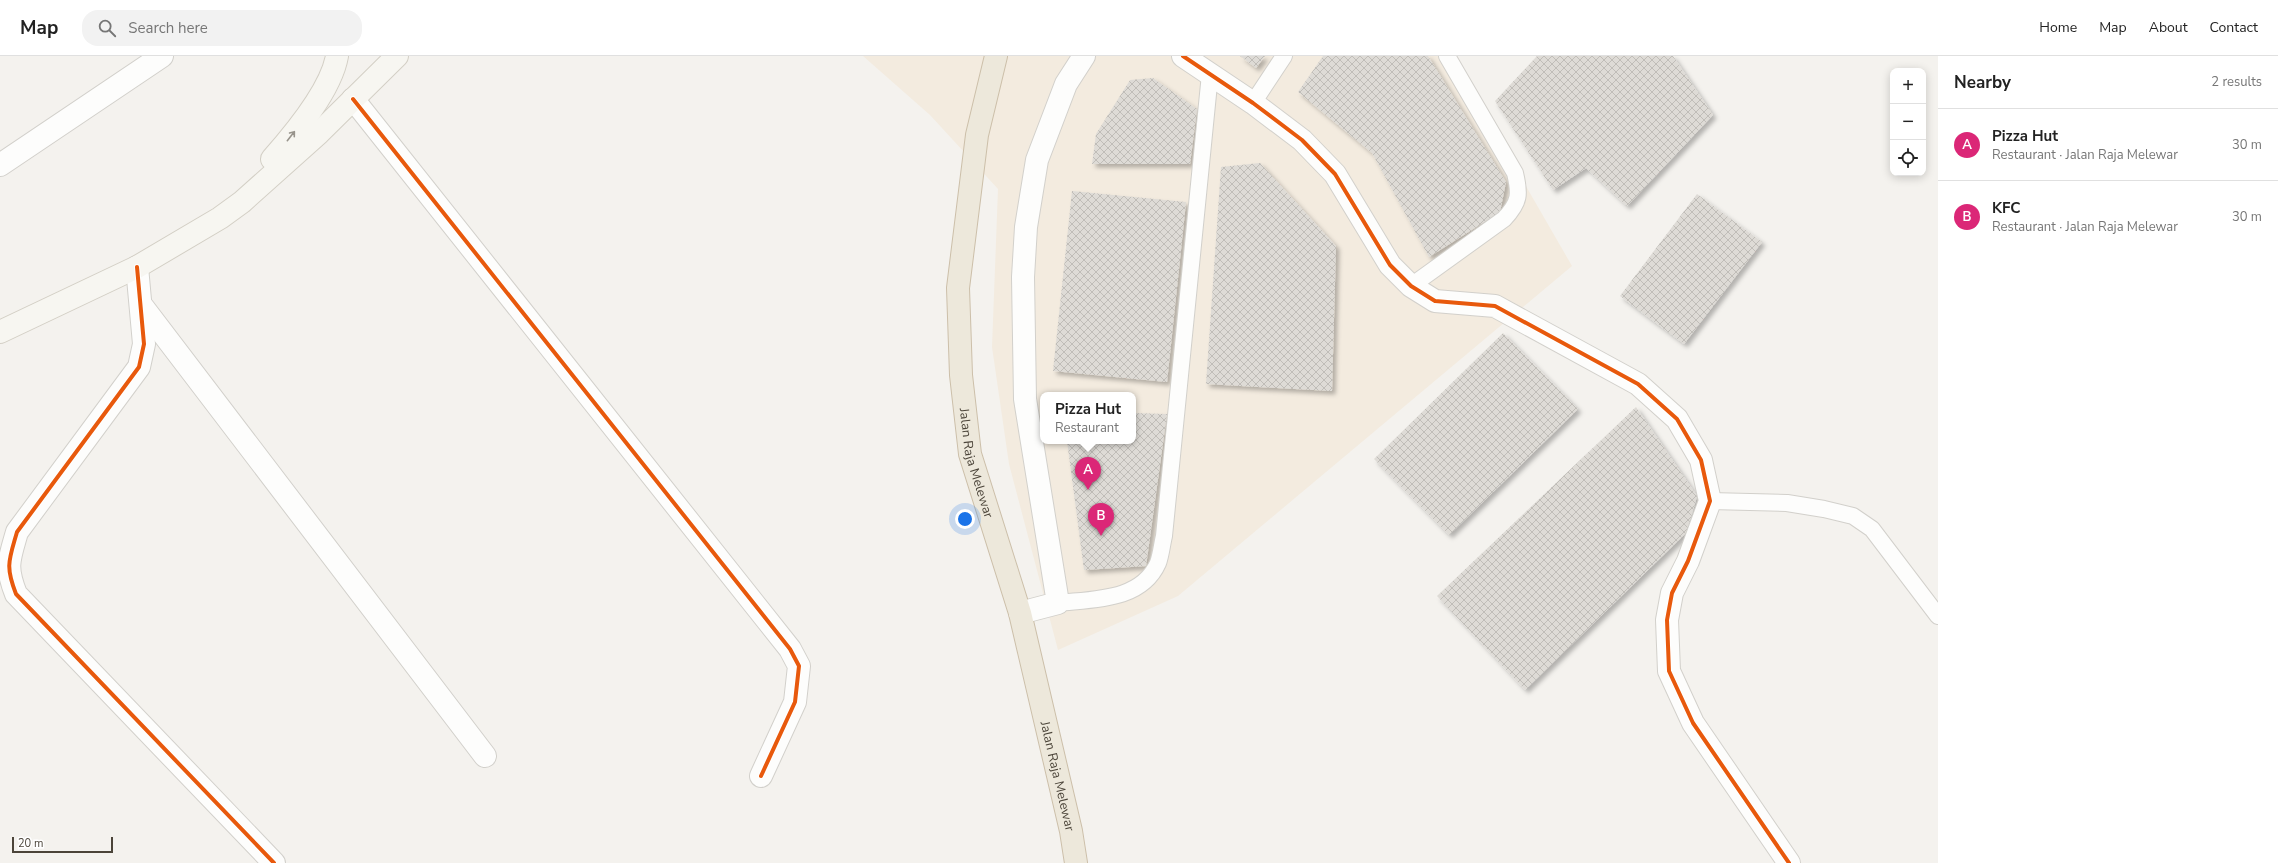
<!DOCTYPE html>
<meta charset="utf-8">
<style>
:root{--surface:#fff;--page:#f2f2f2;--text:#222;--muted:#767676;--line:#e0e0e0;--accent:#db2777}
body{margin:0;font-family:"Nunito Sans",sans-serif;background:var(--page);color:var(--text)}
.controls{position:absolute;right:12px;top:12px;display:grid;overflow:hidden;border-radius:8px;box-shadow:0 2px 10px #0003}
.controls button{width:36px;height:36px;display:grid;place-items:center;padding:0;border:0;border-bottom:1px solid var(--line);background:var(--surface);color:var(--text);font:20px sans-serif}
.scale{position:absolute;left:12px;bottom:10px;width:101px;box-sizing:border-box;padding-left:4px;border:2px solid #4b4439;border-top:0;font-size:11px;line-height:14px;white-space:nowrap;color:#4b4439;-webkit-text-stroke:3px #fff;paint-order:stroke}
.you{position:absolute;left:965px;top:463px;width:14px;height:14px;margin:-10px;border:3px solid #fff;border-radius:50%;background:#1a73e8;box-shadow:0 0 0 6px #1a73e833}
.badge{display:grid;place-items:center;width:26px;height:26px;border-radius:50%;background:var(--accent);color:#fff;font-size:13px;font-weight:700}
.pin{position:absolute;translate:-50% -33px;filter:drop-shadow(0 1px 2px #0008)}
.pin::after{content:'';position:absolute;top:21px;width:14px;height:12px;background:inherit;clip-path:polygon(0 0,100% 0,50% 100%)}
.popup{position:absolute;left:1040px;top:336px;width:96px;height:52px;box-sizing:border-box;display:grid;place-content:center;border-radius:8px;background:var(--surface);filter:drop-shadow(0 1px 3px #0005);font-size:13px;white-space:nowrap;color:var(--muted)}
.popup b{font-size:15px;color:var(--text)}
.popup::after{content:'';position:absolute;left:50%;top:100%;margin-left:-8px;border:8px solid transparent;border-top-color:var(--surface)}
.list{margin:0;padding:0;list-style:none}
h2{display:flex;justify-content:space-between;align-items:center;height:52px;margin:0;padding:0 16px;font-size:17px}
h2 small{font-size:13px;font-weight:400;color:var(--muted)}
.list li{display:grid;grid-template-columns:26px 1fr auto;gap:12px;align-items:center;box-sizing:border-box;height:72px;padding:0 16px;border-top:1px solid var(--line)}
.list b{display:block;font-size:15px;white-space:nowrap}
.list p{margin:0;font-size:13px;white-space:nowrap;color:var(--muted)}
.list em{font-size:13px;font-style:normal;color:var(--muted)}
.icon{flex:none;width:22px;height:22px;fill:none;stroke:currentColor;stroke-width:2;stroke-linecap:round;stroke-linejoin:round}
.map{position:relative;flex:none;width:1938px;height:807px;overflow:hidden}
header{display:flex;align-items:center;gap:24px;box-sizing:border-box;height:56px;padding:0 20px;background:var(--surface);border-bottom:1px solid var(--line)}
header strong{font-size:19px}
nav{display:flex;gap:22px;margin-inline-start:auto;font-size:14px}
.search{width:280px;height:36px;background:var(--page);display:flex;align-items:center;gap:10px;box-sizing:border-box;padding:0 14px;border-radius:16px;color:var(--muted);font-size:15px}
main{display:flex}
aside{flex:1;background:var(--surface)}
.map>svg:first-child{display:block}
</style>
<header>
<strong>Map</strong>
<div class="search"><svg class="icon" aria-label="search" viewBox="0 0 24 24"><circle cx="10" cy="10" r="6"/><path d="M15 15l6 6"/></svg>Search here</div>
<nav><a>Home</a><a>Map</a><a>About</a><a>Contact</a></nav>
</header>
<main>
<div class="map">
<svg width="1938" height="807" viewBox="0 0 1938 807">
<defs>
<pattern id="building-cross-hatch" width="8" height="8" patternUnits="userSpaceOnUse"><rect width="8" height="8" fill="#dedbd6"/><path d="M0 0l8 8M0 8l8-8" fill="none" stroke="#c0bdb8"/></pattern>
<filter id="shadow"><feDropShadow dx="3.5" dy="3.5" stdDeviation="2" flood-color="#0004"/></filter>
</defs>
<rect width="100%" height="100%" fill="#f4f2ee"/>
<path fill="#f3ebdf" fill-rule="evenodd" d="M863,0h588l121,210 -394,330 -120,54 -49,-186 -17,-117 6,-158 -68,-74zM1043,339h90v46h-90z"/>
<g fill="url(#building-cross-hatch)" filter="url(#shadow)">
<polygon points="1240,0 1265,0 1256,12"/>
<polygon points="1323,0 1428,0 1506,126 1500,156 1429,201 1372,97 1298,36"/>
<polygon points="1537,0 1673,0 1713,59 1627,150 1586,112 1553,134 1495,45"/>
<polygon points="1153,22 1197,53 1190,108 1092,108 1096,78 1130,24"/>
<polygon points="1260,107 1336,190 1332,335 1206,328 1221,111"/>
<polygon points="1072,135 1186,146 1167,326 1053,315"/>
<polygon points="1697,138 1762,186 1684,288 1620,240"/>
<polygon points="1503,277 1578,353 1449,479 1374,403"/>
<polygon points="1636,351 1697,440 1687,476 1525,634 1437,540"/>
<polygon points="1133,357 1167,358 1146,510 1084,514 1067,385 1133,385"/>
</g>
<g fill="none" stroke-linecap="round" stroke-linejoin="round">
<defs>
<g id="lane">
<polyline points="1253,47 1284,0"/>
<path d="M1411,230l93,-67c16,-17 16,-25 11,-46l-68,-117"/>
<polyline points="1710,445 1787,447 1824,453 1853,460 1872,473 1938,560"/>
<path d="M1058,547c36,-4 83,-2 100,-40 3,-8 4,-19 6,-27l46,-462"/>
</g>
<g id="street">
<polyline points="1183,0 1253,47 1302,84 1335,118 1390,209 1411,230 1435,245 1495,250 1638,328 1677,363 1701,404 1710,445 1688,505 1672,537 1667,564 1669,615 1693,667 1789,807"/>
<polyline points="353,43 790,593 799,610 795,646 761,720"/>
<polyline points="0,109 162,0"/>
<path d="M137,211l7,77 -5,23 -122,165c-8,28 -12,34 -1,62l258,269"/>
<polyline points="142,250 485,700"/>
<polyline points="1020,557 1058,547 1025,343 1023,221 1026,171 1037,104 1066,28 1084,0"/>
</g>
<g id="secondary">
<path d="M272,103c23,-26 59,-69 65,-103"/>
<polyline points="0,276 137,211 220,162 242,146 319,77 397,0"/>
</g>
<g id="highway">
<path id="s1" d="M996,0l-19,79 -19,153 3,87 9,79 50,159 51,218 5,32"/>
</g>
</defs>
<use href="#lane" stroke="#d2d0cb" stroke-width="18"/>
<use href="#street" stroke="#d2d0cb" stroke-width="24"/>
<use href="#secondary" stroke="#d3cfc5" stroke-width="24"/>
<use href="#highway" stroke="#ccbfa9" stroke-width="24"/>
<use href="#lane" stroke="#fdfdfc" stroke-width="16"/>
<use href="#street" stroke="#fdfdfc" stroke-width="22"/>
<use href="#secondary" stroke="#f7f6f1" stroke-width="22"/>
<use href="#highway" stroke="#ede8db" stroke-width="22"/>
<defs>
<g id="cycleway">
<polyline points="1183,0 1253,47 1302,84 1335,118 1390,209 1411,230 1435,245 1495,250 1638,328 1677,363 1701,404 1710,445 1688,505 1672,537 1667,564 1669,615 1693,667 1789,807"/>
<polyline points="353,43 790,593 799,610 795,646 761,720"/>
<path d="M137,211l7,77 -5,23 -122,165c-8,28 -12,34 -1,62l258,269"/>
</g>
</defs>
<use href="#cycleway" stroke="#fff" stroke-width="6"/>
<use href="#cycleway" stroke="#e8590c" stroke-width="4"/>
</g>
<defs><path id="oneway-shaft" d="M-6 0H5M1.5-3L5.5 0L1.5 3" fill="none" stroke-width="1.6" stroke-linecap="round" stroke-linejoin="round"/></defs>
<use stroke="#98948c" href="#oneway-shaft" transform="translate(291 80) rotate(-52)"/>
<g text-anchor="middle" stroke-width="4" stroke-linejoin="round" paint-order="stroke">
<g font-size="13" fill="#4b4439" stroke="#fff">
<text dy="5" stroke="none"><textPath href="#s1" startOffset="412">Jalan Raja Melewar</textPath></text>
<text dy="5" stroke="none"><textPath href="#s1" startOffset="736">Jalan Raja Melewar</textPath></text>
</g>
</g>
</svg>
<div class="controls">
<button>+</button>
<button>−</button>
<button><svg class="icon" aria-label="locate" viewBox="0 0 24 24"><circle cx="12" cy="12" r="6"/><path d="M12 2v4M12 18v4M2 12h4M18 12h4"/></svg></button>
</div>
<div class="scale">20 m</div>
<div class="you"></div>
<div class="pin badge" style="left:1088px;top:434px">A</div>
<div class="popup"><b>Pizza Hut</b>Restaurant</div>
<div class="pin badge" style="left:1101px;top:480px">B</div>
</div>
<aside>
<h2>Nearby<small>2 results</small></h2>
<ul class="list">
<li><span class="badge">A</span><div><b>Pizza Hut</b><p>Restaurant · Jalan Raja Melewar</p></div><em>30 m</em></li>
<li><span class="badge">B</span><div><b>KFC</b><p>Restaurant · Jalan Raja Melewar</p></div><em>30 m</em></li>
</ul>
</aside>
</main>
